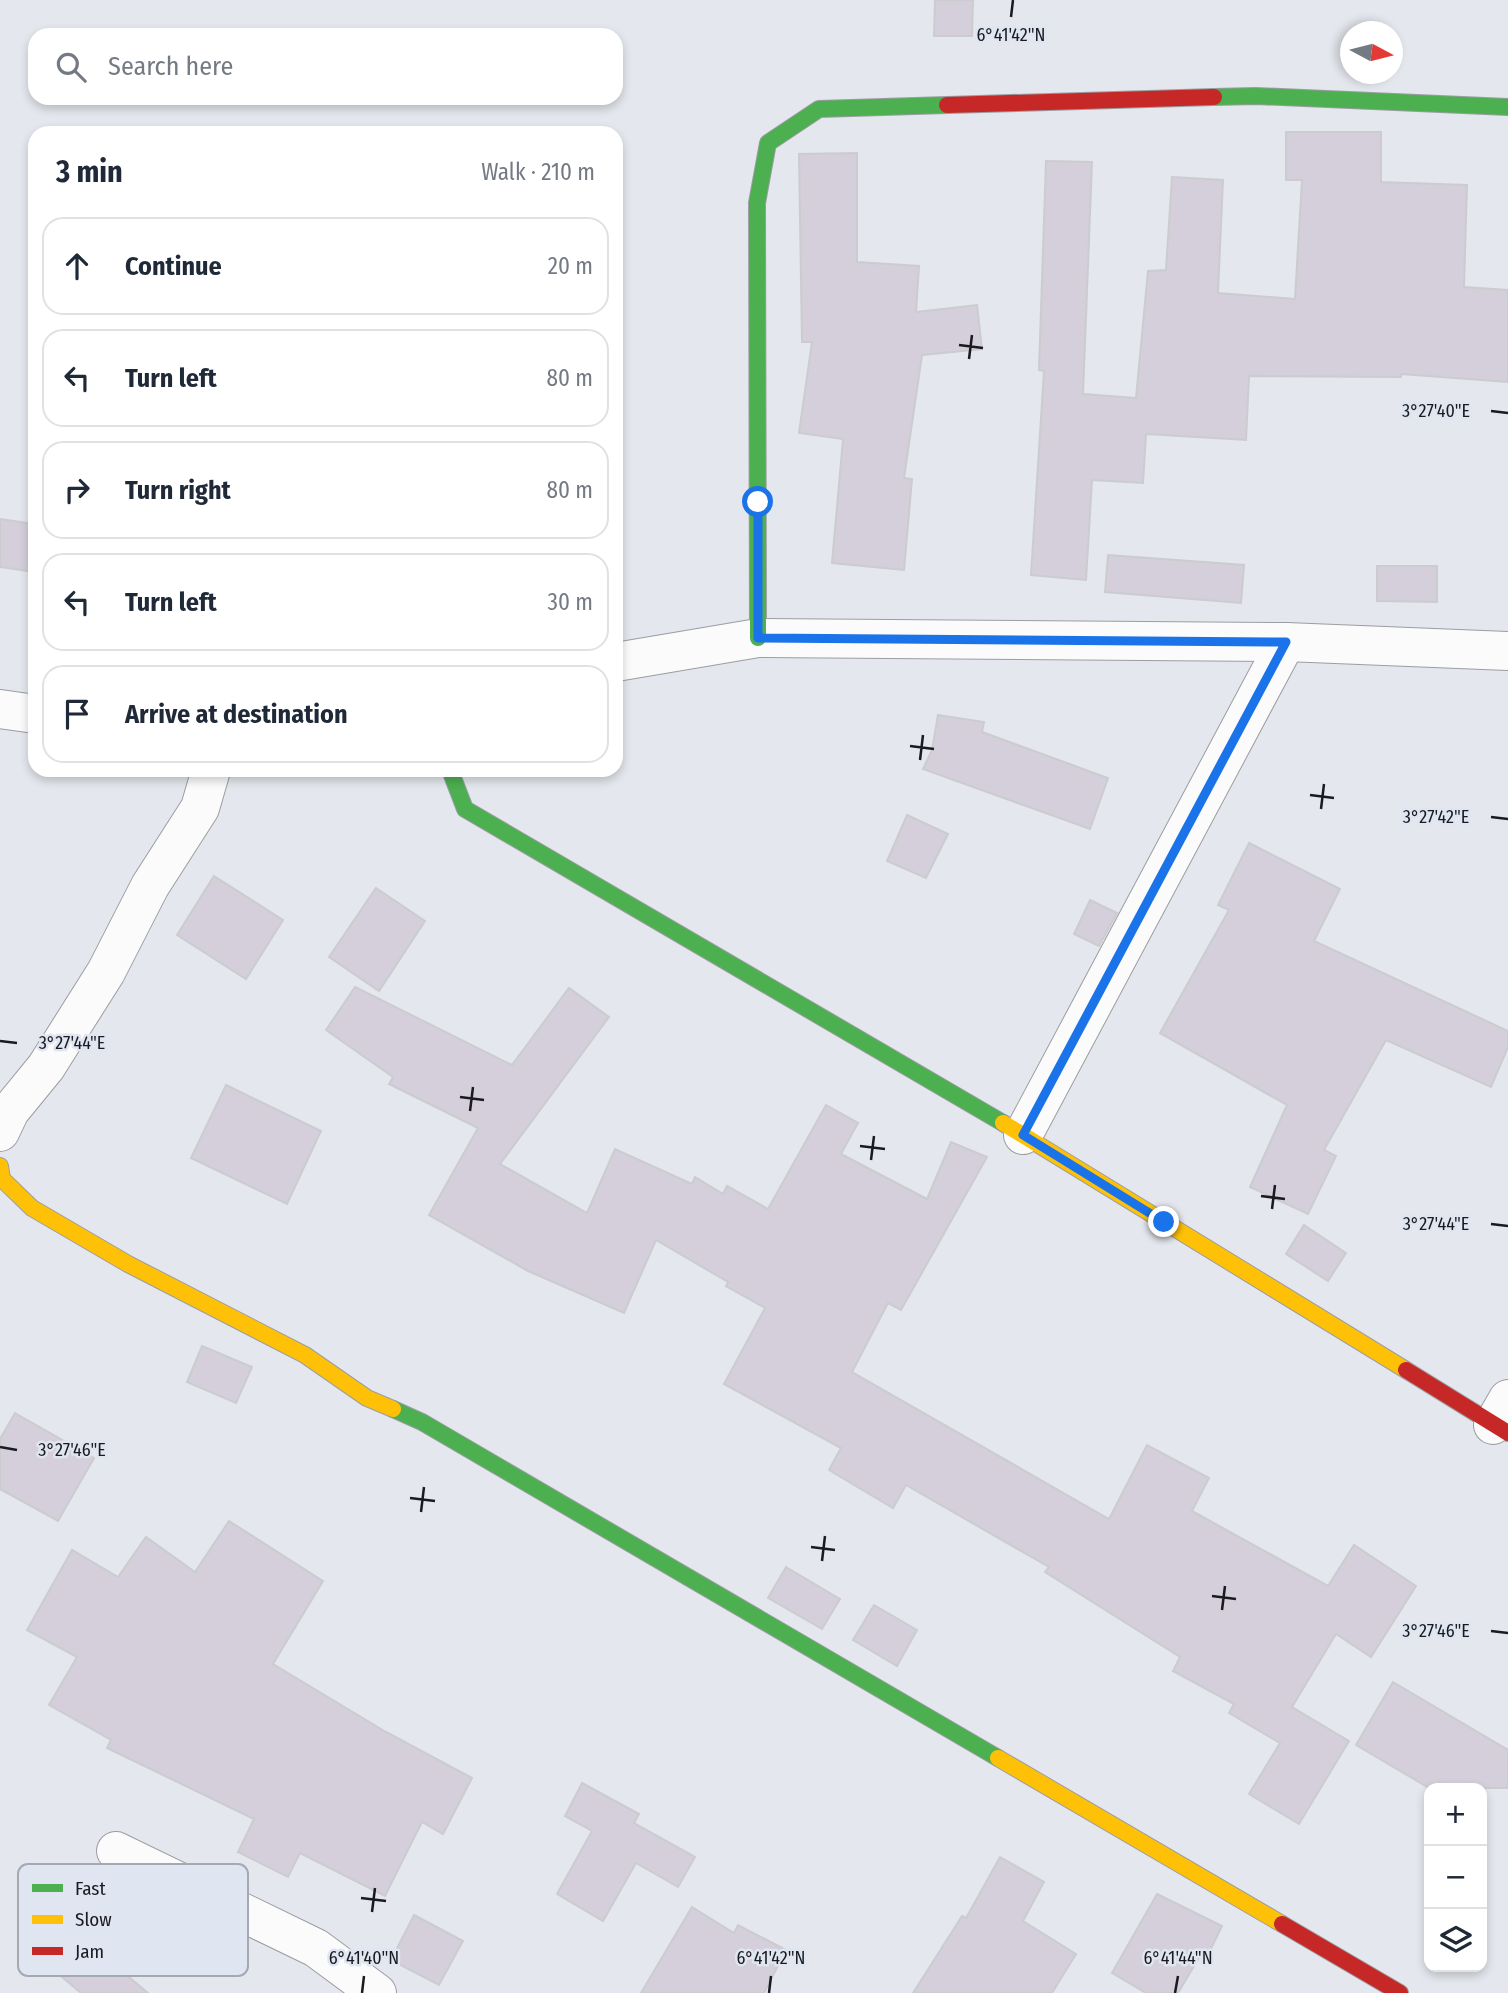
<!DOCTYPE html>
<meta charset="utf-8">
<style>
:root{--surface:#fff;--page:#f6f6f7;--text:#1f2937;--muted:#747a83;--line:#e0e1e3}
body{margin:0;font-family:"Fira Sans Condensed",sans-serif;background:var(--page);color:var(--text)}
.controls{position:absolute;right:21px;bottom:21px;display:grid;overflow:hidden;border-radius:14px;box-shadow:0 4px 10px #0003}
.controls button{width:63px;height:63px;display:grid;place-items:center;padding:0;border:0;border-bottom:2px solid var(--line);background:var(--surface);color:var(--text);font:35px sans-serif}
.compass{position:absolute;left:1340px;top:21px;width:63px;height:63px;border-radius:50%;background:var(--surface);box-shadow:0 4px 10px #0003;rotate:97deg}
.stop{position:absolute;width:21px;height:21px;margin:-16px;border:5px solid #1a73e8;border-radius:50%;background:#fff}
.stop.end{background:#1a73e8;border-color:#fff;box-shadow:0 2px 7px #0008}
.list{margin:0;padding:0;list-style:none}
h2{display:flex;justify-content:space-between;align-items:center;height:91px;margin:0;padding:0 28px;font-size:30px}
h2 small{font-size:23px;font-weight:400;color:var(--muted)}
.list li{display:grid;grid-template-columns:46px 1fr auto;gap:21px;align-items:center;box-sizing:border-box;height:98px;margin:0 14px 14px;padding:0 14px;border:2px solid var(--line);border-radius:21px}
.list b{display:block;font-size:26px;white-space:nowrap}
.list em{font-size:23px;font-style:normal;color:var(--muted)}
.icon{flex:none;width:38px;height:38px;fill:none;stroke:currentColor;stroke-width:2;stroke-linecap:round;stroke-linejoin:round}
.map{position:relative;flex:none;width:1508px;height:1993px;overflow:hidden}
.search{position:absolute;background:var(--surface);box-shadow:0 4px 10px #0003;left:28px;top:28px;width:595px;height:77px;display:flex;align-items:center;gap:18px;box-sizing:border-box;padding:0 24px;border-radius:21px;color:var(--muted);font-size:26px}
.panel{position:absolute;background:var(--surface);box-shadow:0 4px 10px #0003;left:28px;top:126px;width:595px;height:651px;border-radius:21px}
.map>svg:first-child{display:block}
</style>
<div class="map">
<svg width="1508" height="1993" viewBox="0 0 1508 1993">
<rect width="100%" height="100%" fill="#e4e7ed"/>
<g fill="#d4cfda" stroke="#cbccd0" stroke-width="2">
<polygon points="935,0 973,0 972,36 934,36"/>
<polygon points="1286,132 1381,132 1381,182 1467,185 1464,287 1508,290 1508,382 1401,374 1401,377 1249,376 1246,440 1146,434 1143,483 1092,480 1086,580 1031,575 1044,371 1039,370 1046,161 1092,162 1083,394 1136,398 1148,271 1166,270 1172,177 1223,180 1218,293 1295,299 1302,180 1286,180"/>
<polygon points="857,153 857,262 919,266 916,312 977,305 982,349 922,355 904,478 912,479 904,570 832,563 843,439 799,433 812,342 802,342 799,154"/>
<polygon points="0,519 35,524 35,572 0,567"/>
<polygon points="1108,555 1244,565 1241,603 1105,592"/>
<polygon points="1377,566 1437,566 1437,602 1377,601"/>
<polygon points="938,715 984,722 982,732 1108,778 1090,829 923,769 932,750"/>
<polygon points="907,815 948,834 926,878 887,861"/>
<polygon points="1249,843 1340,889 1314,941 1508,1031 1508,1047 1491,1087 1386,1040 1324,1150 1336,1156 1308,1214 1250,1187 1287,1105 1160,1033 1229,910 1218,905"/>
<polygon points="214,876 283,920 246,979 177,935"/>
<polygon points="376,888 425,921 379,991 329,957"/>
<polygon points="1090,900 1117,913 1099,946 1074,934"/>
<polygon points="355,987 512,1065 569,988 609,1017 500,1164 587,1213 615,1149 692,1184 695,1177 723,1194 727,1186 768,1209 826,1105 858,1123 841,1154 927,1199 951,1142 987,1157 901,1310 888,1303 852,1372 1109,1519 1147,1445 1209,1478 1192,1511 1328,1586 1354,1545 1416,1586 1371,1657 1336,1634 1292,1707 1349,1741 1299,1824 1249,1794 1280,1743 1229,1713 1234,1704 1173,1671 1180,1657 1045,1572 1049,1567 906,1485 893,1508 829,1470 841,1448 724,1384 765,1308 726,1286 728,1282 656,1240 624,1313 528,1271 429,1215 478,1128 389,1084 393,1077 326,1030"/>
<polygon points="226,1085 321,1131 287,1204 191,1158"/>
<polygon points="1304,1225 1346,1253 1328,1281 1286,1254"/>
<polygon points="202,1346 252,1367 236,1403 187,1382"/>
<polygon points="15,1413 94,1458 58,1521 0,1489 0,1439"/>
<polygon points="229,1521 323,1581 273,1664 386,1732 472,1778 443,1834 422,1822 385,1896 300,1853 288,1877 238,1852 254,1819 107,1748 111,1740 49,1705 77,1657 27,1630 72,1550 118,1577 146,1537 195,1572"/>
<polygon points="786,1567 840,1599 822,1629 768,1598"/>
<polygon points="874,1605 917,1630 897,1666 853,1640"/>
<polygon points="1393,1682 1508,1750 1508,1788 1429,1788 1356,1745"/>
<polygon points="582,1783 639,1814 634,1823 695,1857 678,1887 636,1863 603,1921 557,1894 592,1831 565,1816"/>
<polygon points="1000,1857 1044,1882 1023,1921 1076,1954 1052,1993 913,1993 962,1916 966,1918"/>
<polygon points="1157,1894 1222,1926 1206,1959 1200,1956 1178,1993 1146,1993 1112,1973"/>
<polygon points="692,1907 734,1933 738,1925 786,1950 764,1993 641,1993"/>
<polygon points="414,1915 463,1941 439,1985 391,1960"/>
<polygon points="88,1943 148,1993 81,1993 61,1976"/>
</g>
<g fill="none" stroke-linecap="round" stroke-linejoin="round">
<defs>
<g id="street">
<polyline points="616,662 758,638 1286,642 1508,651"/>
<polyline points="0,709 35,714"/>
<polyline points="0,1132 10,1111 46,1067 106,972 150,886 200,808 211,770"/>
<polyline points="1023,1135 1286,642"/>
<polyline points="1493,1425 1508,1399"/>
<polyline points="116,1851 316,1948 377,1993"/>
</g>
<g id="fast">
<polyline points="1214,97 1256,96 1508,107"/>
<polyline points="758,638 757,203 768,143 819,109 947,105"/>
<polyline points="450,770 465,809 1003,1123"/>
<polyline points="393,1409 422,1422 998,1758"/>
</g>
<g id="slow">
<polyline points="1003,1123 1406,1370"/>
<polyline points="0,1166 2,1179 32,1208 128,1264 305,1355 367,1398 393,1409"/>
<polyline points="998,1758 1282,1924"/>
</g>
<g id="jam">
<polyline points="947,105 1214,97"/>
<polyline points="1406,1370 1508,1433"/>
<polyline points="1282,1924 1400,1993"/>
</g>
</defs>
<use href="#street" stroke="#9b9da1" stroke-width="40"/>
<use href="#fast" stroke="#9b9da1" stroke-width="18"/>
<use href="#slow" stroke="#9b9da1" stroke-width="18"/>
<use href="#jam" stroke="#9b9da1" stroke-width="18"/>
<use href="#street" stroke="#fbfbfc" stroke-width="38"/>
<use href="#fast" stroke="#4caf50" stroke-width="16"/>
<use href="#slow" stroke="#ffc107" stroke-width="16"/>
<use href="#jam" stroke="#c62828" stroke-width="16"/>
</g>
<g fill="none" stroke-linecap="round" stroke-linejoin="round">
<polyline stroke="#1a73e8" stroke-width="9" points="758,502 758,638 1286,642 1023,1135 1164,1222"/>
</g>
<path fill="none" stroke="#191b1f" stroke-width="2.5" d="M1011,17l2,-17M959,345l24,3M969,359l3,-24M1491,411l17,2M910,746l24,3M920,760l3,-25M1310,795l24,3M1321,809l3,-25M1491,817l17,2M0,1041l17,2M460,1097l24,3M470,1111l3,-24M860,1146l25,3M871,1160l3,-24M1261,1196l24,3M1272,1209l3,-24M1491,1224l17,2M0,1447l17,3M410,1498l25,3M421,1512l3,-25M811,1547l24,3M822,1561l3,-25M1212,1596l24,3M1222,1610l3,-24M1491,1631l17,2M361,1898l25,3M372,1912l3,-24M362,1993l2,-17M769,1993l2,-17M1175,1993l3,-17"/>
<rect x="18" y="1864" width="230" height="112" rx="10" fill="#e0e6f1" stroke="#a4a9b2" stroke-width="2"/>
<rect x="32" y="1884" width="31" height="8" fill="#4caf50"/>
<rect x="32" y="1915" width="31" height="9" fill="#ffc107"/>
<rect x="32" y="1947" width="31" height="8" fill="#c62828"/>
<g font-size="19" fill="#191b1f">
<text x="75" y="1895">Fast</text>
<text x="75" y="1926">Slow</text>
<text x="75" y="1958">Jam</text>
</g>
<g font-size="18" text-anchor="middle" fill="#191b1f" stroke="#e0e6f1" stroke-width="5" stroke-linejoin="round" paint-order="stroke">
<text x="1011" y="41">6°41'42"N</text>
<text x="1436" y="417">3°27'40"E</text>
<text x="1436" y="823">3°27'42"E</text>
<text x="72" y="1049">3°27'44"E</text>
<text x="1436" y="1230">3°27'44"E</text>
<text x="72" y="1456">3°27'46"E</text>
<text x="1436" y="1637">3°27'46"E</text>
<text x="364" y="1964">6°41'40"N</text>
<text x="771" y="1964">6°41'42"N</text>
<text x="1178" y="1964">6°41'44"N</text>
</g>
</svg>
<div class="controls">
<button>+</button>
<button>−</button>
<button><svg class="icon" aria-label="layers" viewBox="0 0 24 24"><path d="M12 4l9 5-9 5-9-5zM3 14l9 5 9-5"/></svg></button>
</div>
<svg class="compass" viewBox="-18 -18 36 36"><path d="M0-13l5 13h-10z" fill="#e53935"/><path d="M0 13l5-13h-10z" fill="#747a83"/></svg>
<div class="stop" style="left:758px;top:502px"></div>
<div class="stop end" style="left:1164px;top:1222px"></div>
<div class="search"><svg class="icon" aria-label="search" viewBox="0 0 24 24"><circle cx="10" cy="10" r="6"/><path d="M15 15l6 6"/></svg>Search here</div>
<section class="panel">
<h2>3 min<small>Walk · 210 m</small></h2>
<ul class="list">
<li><svg class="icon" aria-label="ahead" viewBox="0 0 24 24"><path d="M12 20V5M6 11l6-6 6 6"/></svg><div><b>Continue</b></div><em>20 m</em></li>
<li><svg class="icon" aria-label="left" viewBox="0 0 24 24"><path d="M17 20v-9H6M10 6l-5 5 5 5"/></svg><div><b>Turn left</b></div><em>80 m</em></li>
<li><svg class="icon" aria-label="right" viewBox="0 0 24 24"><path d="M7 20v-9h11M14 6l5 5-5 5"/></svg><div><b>Turn right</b></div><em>80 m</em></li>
<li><svg class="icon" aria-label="left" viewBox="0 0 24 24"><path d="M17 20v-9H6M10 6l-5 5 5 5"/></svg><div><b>Turn left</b></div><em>30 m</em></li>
<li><svg class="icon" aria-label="arrive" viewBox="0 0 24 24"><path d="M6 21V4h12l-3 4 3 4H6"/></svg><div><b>Arrive at destination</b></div></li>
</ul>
</section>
</div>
